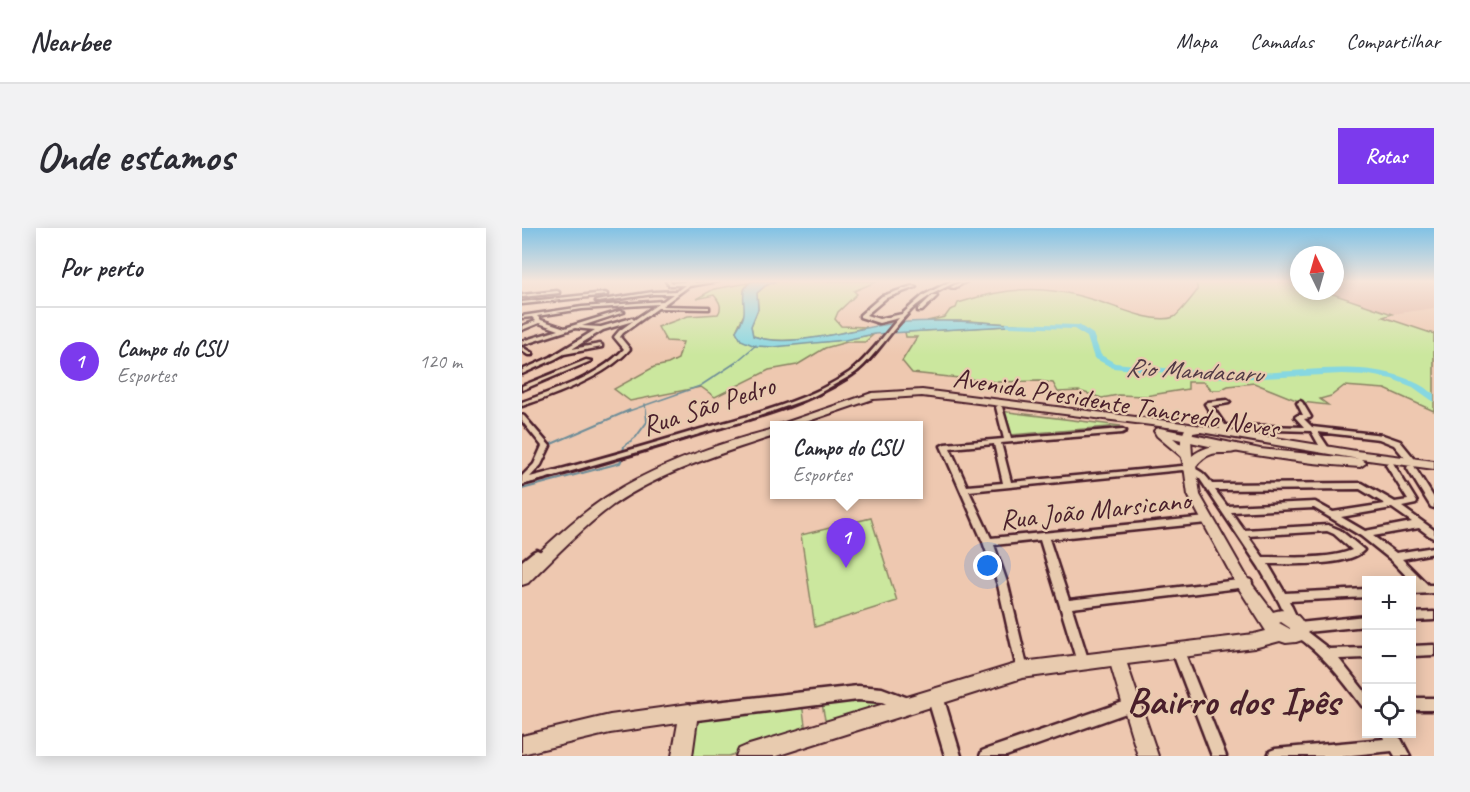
<!DOCTYPE html>
<html lang="pt">
<meta charset="utf-8">
<style>
:root{--surface:#fff;--page:#f2f2f3;--text:#2b2b33;--muted:#7c7c81;--line:#e1e1e2;--accent:#7c3aed}
body{margin:0;font-family:Caveat,sans-serif;background:var(--page);color:var(--text)}
.controls{position:absolute;right:18px;bottom:18px;display:grid;overflow:hidden;border-radius:0px;box-shadow:0 3px 15px #0003}
.controls button{width:54px;height:54px;display:grid;place-items:center;padding:0;border:0;border-bottom:2px solid var(--line);background:var(--surface);color:var(--text);font:30px sans-serif}
.compass{position:absolute;left:768px;top:18px;width:54px;height:54px;border-radius:50%;background:var(--surface);box-shadow:0 3px 15px #0003;rotate:355deg}
.you{position:absolute;left:466px;top:338px;width:21px;height:21px;margin:-15px;border:4px solid #fff;border-radius:50%;background:#1a73e8;box-shadow:0 0 0 9px #1a73e833}
.badge{display:grid;place-items:center;width:39px;height:39px;border-radius:50%;background:var(--accent);color:#fff;font-size:20px;font-weight:700}
.pin{position:absolute;translate:-50% -50px;filter:drop-shadow(0 2px 3px #0008)}
.pin::after{content:'';position:absolute;top:32px;width:21px;height:18px;background:inherit;clip-path:polygon(0 0,100% 0,50% 100%)}
.popup{position:absolute;left:248px;top:193px;width:153px;height:78px;box-sizing:border-box;display:grid;place-content:center;border-radius:0px;background:var(--surface);filter:drop-shadow(0 2px 4px #0005);font-size:20px;white-space:nowrap;color:var(--muted)}
.popup b{font-size:22px;color:var(--text)}
.popup::after{content:'';position:absolute;left:50%;top:100%;margin-left:-12px;border:12px solid transparent;border-top-color:var(--surface)}
.list{margin:0;padding:0;list-style:none}
h2{display:flex;justify-content:space-between;align-items:center;height:78px;margin:0;padding:0 24px;font-size:26px}
h2 small{font-size:20px;font-weight:400;color:var(--muted)}
.list li{display:grid;grid-template-columns:39px 1fr auto;gap:18px;align-items:center;box-sizing:border-box;height:108px;padding:0 24px;border-top:2px solid var(--line)}
.list b{display:block;font-size:22px;white-space:nowrap}
.list p{margin:0;font-size:20px;white-space:nowrap;color:var(--muted)}
.list em{font-size:20px;font-style:normal;color:var(--muted)}
.icon{flex:none;width:33px;height:33px;fill:none;stroke:currentColor;stroke-width:2;stroke-linecap:round;stroke-linejoin:round}
.map{position:relative;flex:none;width:912px;height:528px;overflow:hidden;border-radius:0px}
header{display:flex;align-items:center;gap:36px;box-sizing:border-box;height:84px;padding:0 30px;background:var(--surface);border-bottom:2px solid var(--line)}
header strong{font-size:28px}
nav{display:flex;gap:33px;margin-inline-start:auto;font-size:21px}
.intro{display:flex;align-items:center;justify-content:space-between;box-sizing:border-box;height:144px;padding:0 36px}
h1{margin:0;font-size:42px}
.button{padding:15px 27px;border-radius:0px;background:var(--accent);color:#fff;font-size:21px;font-weight:700}
main{display:flex;gap:36px;padding:0 36px}
aside{flex:1;background:var(--surface);border-radius:0px;box-shadow:0 3px 15px #0003}
.map>svg:first-child{display:block}
</style>
<header>
<strong>Nearbee</strong>
<nav><a>Mapa</a><a>Camadas</a><a>Compartilhar</a></nav>
</header>
<div class="intro"><h1>Onde estamos</h1><a class="button">Rotas</a></div>
<main>
<aside>
<h2>Por perto<small></small></h2>
<ul class="list">
<li><span class="badge">1</span><div><b>Campo do CSU</b><p>Esportes</p></div><em>120 m</em></li>
</ul>
</aside>
<div class="map">
<svg width="912" height="528" viewBox="0 0 912 528">
<rect width="100%" height="100%" fill="#eec8b0"/>
<filter id="ink" filterUnits="userSpaceOnUse"><feTurbulence type="fractalNoise" baseFrequency=".0167" numOctaves="2"/><feDisplacementMap in="SourceGraphic" scale="12" xChannelSelector="R" yChannelSelector="G"/><feConvolveMatrix kernelMatrix="1 2 1 2 8 2 1 2 1" color-interpolation-filters="sRGB"/></filter>
<g filter="url(#ink)">
<polygon fill="#e3b8a5" points="813,53 912,53 912,80 871,86 805,63 813,63"/>
<g fill="#cbe79e" stroke="#8a8364" stroke-width="1.5">
<path d="M254,53h102l-24,10 3,3 -19,18 -3,7 6,7 26,1c-30,8 -85,20 -114,9l-2,-10 7,-17 -1,-16 8,-7z"/>
<path d="M673,53h101l3,1v9h25l68,23 -9,3 51,17v77l-49,-22 -41,-3 -13,10 -11,3 8,6 -27,-3 -47,-19 -26,3 -8,4h-9l-7,-8h-16v7l-43,7 -27,-1 -16,3 -23,-7 -21,1 -5,-9 -14,-2 -42,1 -85,-9 -10,-12 15,-24h-11l-1,-5 115,-7 -50,-4h-43l18,-4 5,-7 6,-2 2,-5c27,-9 58,-15 86,-13 16,1 34,5 50,10 19,5 60,25 80,17 3,-1 23,-25 23,-27 1,-3 -1,-6 -2,-9z"/>
<path d="M226,55l-4,7 1,22 -9,19 5,9c50,4 83,5 133,-6l-9,8h-18l-22,6 -28,17 -28,5 -54,27 -14,-10 -71,14 -16,-12 40,-22 14,-3 10,-5 5,-17 -17,-1 -8,-14 30,-11 30,-2c5,-7 1,-13 -4,-19l-18,4 18,-10z"/>
<polygon points="480,183 486,184 599,198 488,207"/>
<polygon points="349,290 375,373 293,399 279,307"/>
<polygon points="341,472 370,476 304,497 300,476"/>
<polygon points="280,475 284,504 207,528 166,528 173,487"/>
</g>
<path fill="#86d7e1" stroke="#6e8d98" stroke-width="1.5" d="M231,53h23l-11,5 -8,7 1,16 -7,17 2,10c38,14 103,-9 144,-13 43,-4 85,-1 128,2l-151,9 -29,6 -71,7 -19,-1 -14,-6 -5,-9c3,-5 8,-12 8,-18 1,-12 -5,-26 9,-32z"/>
<g fill="none" stroke-linecap="round" stroke-linejoin="round">
<g stroke="#6e8d98" stroke-width="1.5">
<polyline points="123,176 124,184"/>
<polyline points="104,184 178,158 213,135 234,117"/>
</g>
<g stroke="#6e8d98" stroke-width="2">
<polyline points="27,217 108,182"/>
<polyline points="101,225 102,218 114,209 125,194 124,182"/>
<polyline points="0,261 98,235 100,231"/>
</g>
<path fill="#86d7e1" fill-rule="evenodd" d="M484,95l73,2 14,9 8,21 14,8c41,4 82,9 123,10 65,2 141,-21 196,21v8l-21,-15 -21,-8 -23,-4 -27,-1 -80,4h-38l-111,-10 -19,-10 -7,-21 -13,-8 -65,-2h-3z"/>
<defs>
<g id="minor">
<path d="M144,53h4l1,2 25,-2 -2,2 25,-2 -30,5 -27,20 45,1h2v2l-51,-1 -35,25 -3,4 10,12c-23,27 -74,46 -108,57v-4c35,-13 76,-25 102,-53l-10,-12 5,-6 14,-10 -30,9 -31,19 28,-5 2,1v2l-38,7 -9,5 -33,15v-4l29,-13 44,-27 -20,-2 -53,17v-4l37,-11 -20,-7 -17,7v-4l14,-5 -4,-4 -10,1v-2l60,-9 81,-6 10,-7h-20l-55,8 -2,-1 57,-9 24,-1 8,-6h-16zM136,76l-24,16 -2,-2 -31,9 -19,-1 42,-14 -4,-1 -55,17 -24,-8 -4,-4 45,-7z"/>
<path d="M429,53h7c-18,9 -35,17 -50,32 -21,22 -35,50 -62,66 -42,27 -92,39 -140,53 -61,19 -122,37 -184,53v-9l12,-12 8,-18 -20,-25v-6l2,1 26,30 -9,19 -11,12c57,-14 114,-31 171,-48 50,-14 106,-27 149,-57 19,-15 33,-36 49,-54l-20,5 -19,-6v-2l22,-19 30,-10 4,1 -30,11 -20,17 13,4 23,-5 22,-19z"/>
<polygon points="439,53 445,53 432,60 428,59"/>
<polygon points="35,63 37,64 37,65 0,69 0,67"/>
<polygon points="83,65 85,66 85,67 0,76 0,74"/>
<polygon points="411,67 415,68 400,83 396,83 396,81"/>
<polygon points="0,119 10,125 10,127 6,127 0,123"/>
<polygon points="64,132 69,133 0,162 0,158"/>
<polygon points="705,172 708,174 707,175 690,178 703,197 782,199 773,189 776,187 781,187 775,175 778,173 780,174 789,189 788,190 782,191 790,199 861,207 878,213 896,235 892,237 889,237 872,217 857,211 796,204 808,222 804,224 801,224 789,203 706,201 706,204 700,204 683,176 686,174"/>
<path d="M477,177l3,2 9,31 111,-9 4,2 -4,2 -121,10 10,39 171,-16c16,2 21,5 30,18l150,-1 33,19 13,-2 -22,-35 1,-2h6l24,39 -1,2 -14,3 32,23v8l-3,-1 -12,-9 -46,8 23,17 38,-6v6l-32,6 26,26h6v8l-22,1v-8h4l-25,-26 -30,-24 -47,-28 -83,4 13,18 84,-5 12,5 24,20c-15,17 -74,14 -96,14l17,29 81,-4v8l-77,4 9,19 -1,3 -4,2 -4,-2 -10,-21 -20,-35 -59,-88 -8,-7 -10,-2 -213,21 22,47 216,-21 3,1 1,2 -1,2 -3,1 -158,16 20,61 178,-21 4,1 1,3 -1,3 -4,1 -175,21 17,54 -2,4 -4,1 -4,-1 -2,-4 -37,-122 -46,5 14,40 20,85 -2,4 -4,1 -4,-1 -20,-89 -15,-43 -42,-96 4,-2 59,-5 -8,-32zM472,216l9,39 -36,3 -17,-38zM838,261l25,15 -52,8 -18,-10 -88,4 -12,-16zM870,280l20,14 -47,9 -24,-14zM805,303l7,3 18,16c-22,10 -64,7 -89,7l-15,-21z"/>
<polygon points="886,238 892,238 912,270 912,280 909,279 885,240"/>
<polygon points="912,384 912,392 890,393 890,385"/>
<path d="M844,388v10l-59,6 22,17 37,-1v10l-27,1 27,34v15l-4,-2c-20,-27 -39,-52 -67,-71l-1,-3 1,-7 4,-2z"/>
<polygon points="912,417 912,427 890,428 890,418"/>
<polygon points="656,418 660,419 662,423 704,528 690,528 650,423 652,419"/>
<rect x="890" y="470" width="22" height="12"/>
<polygon points="610,471 614,473 616,477 614,481 610,483 484,528 458,528 460,523 465,521"/>
<polygon points="860,506 873,506 879,511 888,528 873,528 870,523 819,528 746,528 748,523 753,521 862,511"/>
</g>
<g id="tertiary">
<path d="M15,322l4,2 2,3c-4,7 -13,15 -21,18v-12l11,-9z"/>
<polygon points="336,458 360,460 389,471 392,476 389,481 384,484 360,474 336,472 167,493 161,490 159,485 161,480 167,477"/>
<polygon points="413,461 418,463 421,468 439,528 423,528 405,468 408,463"/>
</g>
<g id="secondary">
<path d="M679,198l4,1 1,2 -1,2 -12,2 -2,5 1,18c12,-10 37,-16 49,-7 -14,10 -28,-5 -45,17l4,29 48,84 25,33c17,-6 29,3 34,20l-5,8 -6,2 -10,1 -6,-2 -26,7 -127,16 31,92h-20l-27,-90 -89,12 -246,78h-40l3,-7 7,-3 276,-84 232,-28 12,-3 -28,-44 -50,-92 -4,-29 -3,-12v-16l4,-9zM759,394l9,6v1l-11,-6z"/>
<polygon points="167,476 173,479 176,485 170,528 150,528 156,495 88,505 0,526 0,508 88,487"/>
</g>
<g id="primary">
<path d="M400,162l261,33 173,28 78,10v8l-73,-10 5,4 -6,4c-63,-4 -125,-14 -187,-29l19,16 -6,4 -4,-1 -25,-21 -3,-5 2,-2 4,-1 100,21 99,10 -176,-30 -261,-33 -49,3 -79,27h-18l96,-33z"/>
<path d="M252,201v7c-55,18 -113,36 -161,69 -31,23 -58,51 -85,78l-6,2v-16c26,-25 53,-51 83,-71 48,-32 114,-55 169,-69z"/>
</g>
</defs>
<use href="#minor" stroke="#4a1f2b" stroke-width="5"/>
<use href="#tertiary" stroke="#4a1f2b" stroke-width="5"/>
<use href="#secondary" stroke="#4a1f2b" stroke-width="4"/>
<use href="#primary" stroke="#4a1f2b" stroke-width="4"/>
<use href="#minor" fill="#e8cbaf" fill-rule="evenodd"/>
<use href="#tertiary" fill="#e8cbaf" fill-rule="evenodd"/>
<use href="#secondary" fill="#e8cbaf" fill-rule="evenodd"/>
<use href="#primary" fill="#e8cbaf" fill-rule="evenodd"/>
<polyline stroke="#4a1f2b" stroke-width="1.5" points="0,258 220,195 290,170 337,144 395,78 410,67 439,53"/>
</g>
</g>
<linearGradient id="sky" x2="0" y2="1"><stop stop-color="#81c2e5"/><stop offset="0.42" stop-color="#f7e6db"/><stop offset="1" stop-color="#f7e6db" stop-opacity="0"/></linearGradient>
<rect width="912" height="127" fill="url(#sky)"/>
<g text-anchor="middle" stroke-width="4.5" stroke-linejoin="round" paint-order="stroke">
<g font-size="26" font-style="italic" fill="#533b46" stroke="#e8cbaf">
<text transform="translate(672 142) rotate(3)" y="9">Rio Mandacaru</text>
</g>
<g font-size="28" fill="#4a1f2b" stroke="#e8cbaf">
<text transform="translate(594 174) rotate(9)" y="10">Avenida Presidente Tancredo Neves</text>
<text transform="translate(186 177) rotate(-18)" y="10">Rua São Pedro</text>
<text transform="translate(573 281) rotate(-6)" y="10">Rua João Marsicano</text>
</g>
<g font-size="40" font-weight="bold" fill="#4a1f2b" stroke="#e8cbaf">
<text x="711" y="486">Bairro dos Ipês</text>
</g>
</g>
</svg>
<div class="controls">
<button>+</button>
<button>−</button>
<button><svg class="icon" aria-label="locate" viewBox="0 0 24 24"><circle cx="12" cy="12" r="6"/><path d="M12 2v4M12 18v4M2 12h4M18 12h4"/></svg></button>
</div>
<svg class="compass" viewBox="-18 -18 36 36"><path d="M0-13l5 13h-10z" fill="#e53935"/><path d="M0 13l5-13h-10z" fill="#7c7c81"/></svg>
<div class="you"></div>
<div class="pin badge" style="left:324px;top:340px">1</div>
<div class="popup"><b>Campo do CSU</b>Esportes</div>
</div>
</main>
